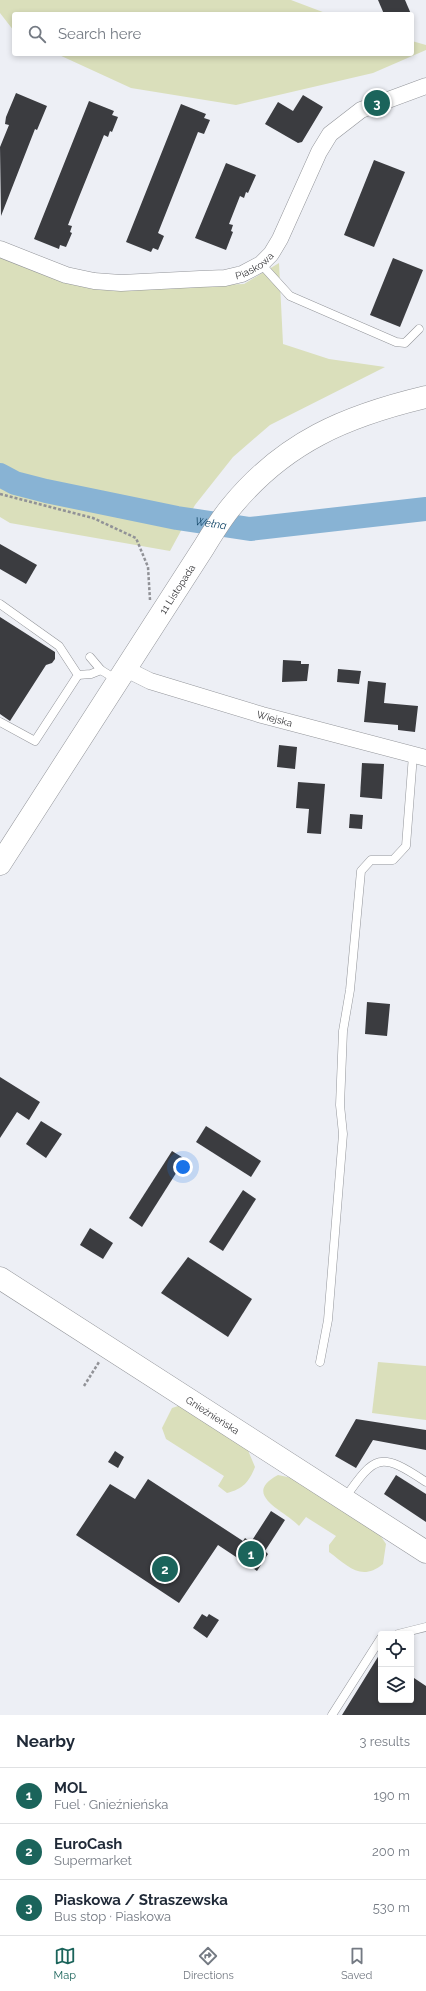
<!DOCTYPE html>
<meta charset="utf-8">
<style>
:root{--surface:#fff;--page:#f6f6f7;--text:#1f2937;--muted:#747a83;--line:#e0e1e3;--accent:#1b645b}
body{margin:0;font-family:Raleway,sans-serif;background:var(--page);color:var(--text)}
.controls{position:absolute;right:12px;bottom:12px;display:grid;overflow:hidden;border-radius:4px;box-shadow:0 2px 6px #0003}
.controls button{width:36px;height:36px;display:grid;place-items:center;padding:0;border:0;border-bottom:1px solid var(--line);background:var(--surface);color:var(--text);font:20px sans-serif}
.you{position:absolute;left:183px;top:1167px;width:14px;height:14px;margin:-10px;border:3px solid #fff;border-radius:50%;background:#1a73e8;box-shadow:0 0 0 6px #1a73e833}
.badge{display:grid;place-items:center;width:26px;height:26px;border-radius:50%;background:var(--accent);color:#fff;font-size:13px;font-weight:700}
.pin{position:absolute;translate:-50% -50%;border:2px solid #fff;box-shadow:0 1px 4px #0006}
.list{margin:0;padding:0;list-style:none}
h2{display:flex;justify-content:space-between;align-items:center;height:52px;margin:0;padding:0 16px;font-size:17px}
h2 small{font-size:13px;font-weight:400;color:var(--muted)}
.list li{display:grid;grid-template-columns:26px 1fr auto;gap:12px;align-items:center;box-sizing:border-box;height:56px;padding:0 16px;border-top:1px solid var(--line)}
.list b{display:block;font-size:15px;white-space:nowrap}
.list p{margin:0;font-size:13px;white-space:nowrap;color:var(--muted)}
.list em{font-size:13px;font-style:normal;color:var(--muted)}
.icon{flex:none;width:22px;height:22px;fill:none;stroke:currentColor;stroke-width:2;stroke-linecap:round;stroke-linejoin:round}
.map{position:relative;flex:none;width:426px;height:1715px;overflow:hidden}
.search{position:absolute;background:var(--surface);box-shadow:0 2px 6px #0003;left:12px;right:12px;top:12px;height:44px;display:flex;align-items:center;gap:10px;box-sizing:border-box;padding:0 14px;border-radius:4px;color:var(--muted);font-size:15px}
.sheet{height:220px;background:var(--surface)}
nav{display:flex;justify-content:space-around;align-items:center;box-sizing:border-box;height:56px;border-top:1px solid var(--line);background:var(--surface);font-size:11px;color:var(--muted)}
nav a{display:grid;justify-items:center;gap:2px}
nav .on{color:var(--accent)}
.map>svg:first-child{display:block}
</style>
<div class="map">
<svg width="426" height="1715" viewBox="0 0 426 1715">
<rect width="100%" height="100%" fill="#edeff5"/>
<g fill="#dadfbb">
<polygon points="0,0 291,0 328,14 14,14 14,31 0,13"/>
<polygon points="412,41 426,45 426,50 373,73 236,105 131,88 57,54 412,54"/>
<polygon points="0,254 114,289 244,284 279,263 283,344 329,359 385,367 270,425 233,457 195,505 170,551 10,523 0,517"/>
<polygon points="378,1362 426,1366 426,1420 372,1413"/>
<path d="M181,1405l66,43 8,19c-6,15 -12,22 -28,26l-9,-7 6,-10 -58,-37 -4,-11 10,-20z"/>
<path d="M278,1475l14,3 88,57 6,9 -3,20c-22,18 -35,2 -54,-12v-7l7,-9 -30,-19 -7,9c-13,-15 -59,-31 -21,-51z"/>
</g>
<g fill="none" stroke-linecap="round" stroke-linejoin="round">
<path stroke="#88b3d4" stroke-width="24" id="s1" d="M0,475l15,8 31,8 131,27 73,11 176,-20"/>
</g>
<g fill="#3b3c40">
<polygon points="378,0 405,0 411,14 384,14"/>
<polygon points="16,93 47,106 37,130 35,129 1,216 0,147 9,125 5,124 6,117"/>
<polygon points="303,95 323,107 302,142 298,143 265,124 278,102 293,111"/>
<polygon points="89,101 114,111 112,115 118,117 112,132 110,131 108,137 104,135 79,197 68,225 72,226 70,232 72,233 66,247 60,245 59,249 34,239"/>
<polygon points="181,104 206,114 204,118 210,120 204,134 198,132 158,233 164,236 158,250 153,248 151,252 126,242"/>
<polygon points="374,160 405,172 374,247 344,235"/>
<polygon points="226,163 256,175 248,193 246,192 244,198 240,196 229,224 233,225 231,231 233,232 226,250 195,238"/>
<polygon points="393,258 423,270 400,327 370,315"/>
<polygon points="0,544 37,565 26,584 0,569"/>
<polygon points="0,617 55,652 55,659 52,663 46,665 10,721 0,714"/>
<polygon points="283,660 301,661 301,664 309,664 307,681 282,682"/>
<polygon points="338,669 361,671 359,684 337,682"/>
<polygon points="368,681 386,683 384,703 418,706 415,732 398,730 398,725 364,722"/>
<polygon points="279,745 297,747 295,769 277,767"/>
<polygon points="362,763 384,764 382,799 360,797"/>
<polygon points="298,782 325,784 321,834 307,833 309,809 296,808"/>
<polygon points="350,814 363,815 362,829 349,828"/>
<polygon points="367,1002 390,1004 387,1036 365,1034"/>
<polygon points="0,1077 40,1102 29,1120 17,1112 0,1138"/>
<polygon points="41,1121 62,1134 46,1158 26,1144"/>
<polygon points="206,1126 261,1161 251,1177 196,1142"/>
<polygon points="172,1151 185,1159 142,1227 129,1218"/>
<polygon points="243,1190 256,1199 223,1251 209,1242"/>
<polygon points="90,1228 113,1243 103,1259 80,1245"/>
<polygon points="188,1257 252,1299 228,1337 161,1293"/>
<polygon points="356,1419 426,1430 426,1450 373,1440 356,1468 335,1456"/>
<polygon points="115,1451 124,1457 118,1468 108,1462"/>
<polygon points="396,1475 426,1494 426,1522 384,1494"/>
<polygon points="148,1479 243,1541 245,1538 251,1542 271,1511 285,1520 265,1551 268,1554 257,1571 218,1545 179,1603 76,1535 110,1484 135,1499"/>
<polygon points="202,1614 207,1617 209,1614 219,1620 207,1638 193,1628"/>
<polygon points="381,1652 381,1700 411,1700 411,1676 426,1686 426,1715 342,1715"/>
</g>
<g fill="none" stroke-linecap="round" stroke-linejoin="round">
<defs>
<g id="service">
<polyline points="261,264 290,296 396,342 405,343 419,329"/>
<polyline points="0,604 59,646 78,675 35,741 0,722"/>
<polyline points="90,657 101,670"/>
<polyline points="78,675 91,674 101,670 117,680"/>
<polyline points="320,1362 328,1320 343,1134 340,1105 343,1031 350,990 361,871 371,860 393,860 406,846 413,755"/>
<path d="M345,1498c30,-43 35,-47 81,-16"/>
<polyline points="398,1634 426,1627"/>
<polyline points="332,1715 381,1638"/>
</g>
<g id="minor">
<path id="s2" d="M0,249l66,26 28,6 27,2 79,-4 25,-1 17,-4 19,-10 10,-10 9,-15 39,-87 11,-18 31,-24 65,-24"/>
<path id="s3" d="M126,669l24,12 112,34 164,43"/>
</g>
<g id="secondary">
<path id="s4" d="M0,864l204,-317c8,-13 17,-28 27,-40 53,-65 115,-91 195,-110"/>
<path id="s5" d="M0,1278l426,274"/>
</g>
</defs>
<use href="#service" stroke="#93959a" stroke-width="9"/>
<use href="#minor" stroke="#93959a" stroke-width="17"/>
<use href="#secondary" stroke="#93959a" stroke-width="23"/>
<g stroke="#919297" stroke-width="2.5" stroke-dasharray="3 2" stroke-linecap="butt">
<polyline points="0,494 93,518 136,538 148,567 150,600"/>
<polyline points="84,1386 99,1362"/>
</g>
<use href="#service" stroke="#fff" stroke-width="8"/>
<use href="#minor" stroke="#fff" stroke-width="16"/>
<use href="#secondary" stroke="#fff" stroke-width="22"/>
</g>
<g text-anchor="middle" stroke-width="4" stroke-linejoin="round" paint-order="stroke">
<g font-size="10" fill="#353538" stroke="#fcfcff">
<text dy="4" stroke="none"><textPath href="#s2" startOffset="263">Piaskowa</textPath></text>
<text dy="4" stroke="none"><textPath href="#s4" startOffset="327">11 Listopada</textPath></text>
<text dy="4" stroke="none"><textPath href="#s3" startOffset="157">Wiejska</textPath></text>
<text dy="4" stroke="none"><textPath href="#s5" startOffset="253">Gnieźnieńska</textPath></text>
</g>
<g font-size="11" font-style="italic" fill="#144768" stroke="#fcfcff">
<text dy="4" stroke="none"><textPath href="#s1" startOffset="217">Wełna</textPath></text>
</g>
</g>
</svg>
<div class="controls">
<button><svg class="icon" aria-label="locate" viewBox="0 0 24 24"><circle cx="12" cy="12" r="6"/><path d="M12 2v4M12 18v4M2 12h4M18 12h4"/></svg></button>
<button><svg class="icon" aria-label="layers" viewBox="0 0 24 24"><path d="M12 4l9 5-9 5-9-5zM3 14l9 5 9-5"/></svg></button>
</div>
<div class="you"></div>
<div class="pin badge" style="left:251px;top:1554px">1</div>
<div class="pin badge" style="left:165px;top:1569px">2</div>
<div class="pin badge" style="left:377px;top:103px">3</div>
<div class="search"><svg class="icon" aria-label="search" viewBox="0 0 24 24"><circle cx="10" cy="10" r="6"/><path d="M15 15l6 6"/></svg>Search here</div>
</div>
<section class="sheet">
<h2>Nearby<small>3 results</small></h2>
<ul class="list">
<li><span class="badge">1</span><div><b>MOL</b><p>Fuel · Gnieźnieńska</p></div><em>190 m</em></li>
<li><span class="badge">2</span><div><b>EuroCash</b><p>Supermarket</p></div><em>200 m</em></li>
<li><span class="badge">3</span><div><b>Piaskowa / Straszewska</b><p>Bus stop · Piaskowa</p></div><em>530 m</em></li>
</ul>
</section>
<nav>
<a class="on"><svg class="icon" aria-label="map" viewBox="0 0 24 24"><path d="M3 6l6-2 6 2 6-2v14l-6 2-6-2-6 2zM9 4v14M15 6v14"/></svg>Map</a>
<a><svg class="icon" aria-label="directions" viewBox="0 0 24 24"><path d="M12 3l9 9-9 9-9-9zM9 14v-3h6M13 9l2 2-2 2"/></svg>Directions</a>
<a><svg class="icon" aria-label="saved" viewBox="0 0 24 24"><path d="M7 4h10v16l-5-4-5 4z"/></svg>Saved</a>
</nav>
